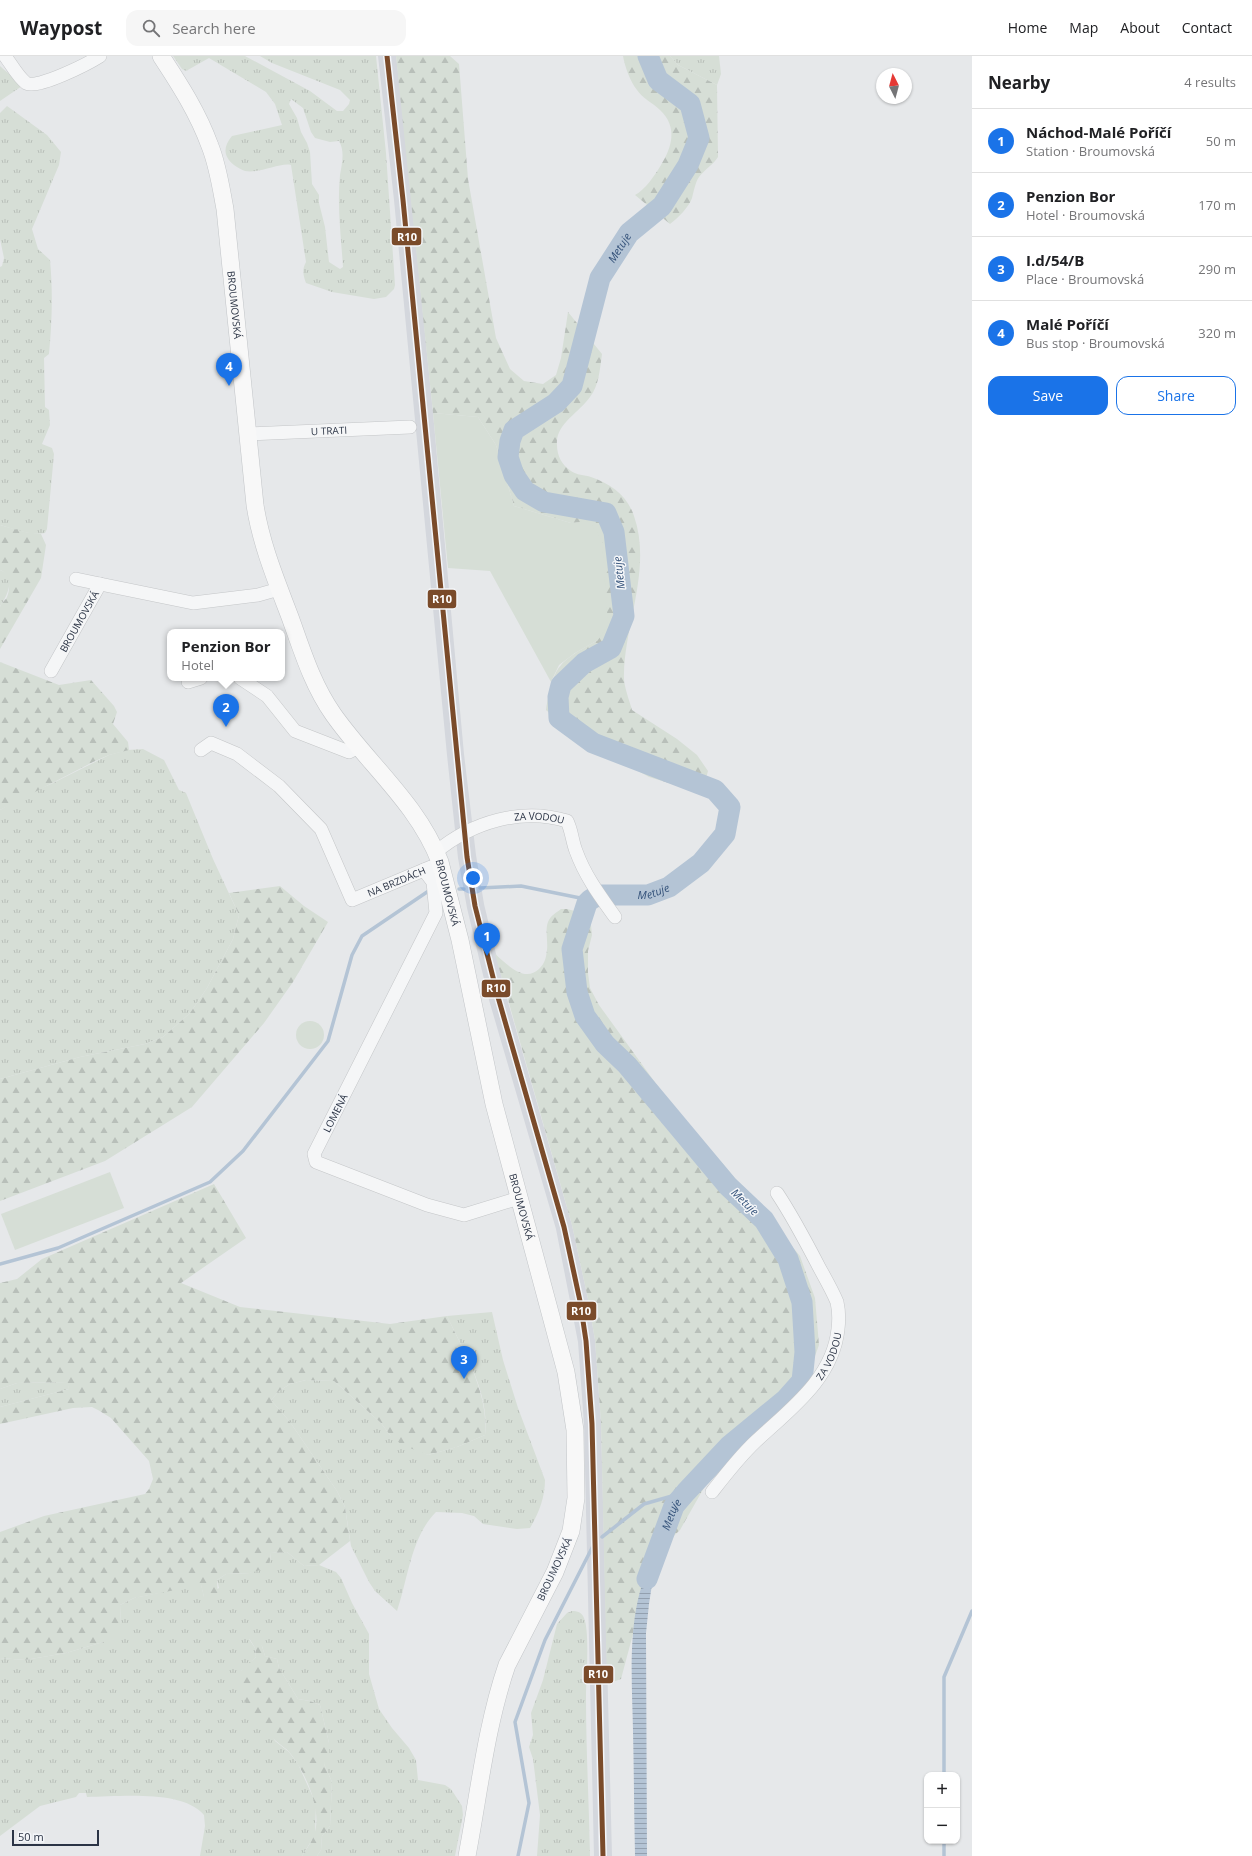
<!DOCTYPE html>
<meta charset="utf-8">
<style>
:root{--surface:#fff;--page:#f6f6f6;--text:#202124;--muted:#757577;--line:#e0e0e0;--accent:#1a73e8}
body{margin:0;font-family:"Open Sans",sans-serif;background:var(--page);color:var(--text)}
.controls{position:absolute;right:12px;bottom:12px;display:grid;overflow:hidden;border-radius:8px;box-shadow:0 1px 3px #0004}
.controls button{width:36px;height:36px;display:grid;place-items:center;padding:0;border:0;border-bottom:1px solid var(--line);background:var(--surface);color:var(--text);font:20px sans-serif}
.compass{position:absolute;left:876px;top:12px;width:36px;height:36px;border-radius:50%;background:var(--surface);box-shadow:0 1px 3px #0004;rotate:354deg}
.scale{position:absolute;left:12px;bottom:10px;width:87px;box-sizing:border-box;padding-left:4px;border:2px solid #2b3445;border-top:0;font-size:11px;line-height:14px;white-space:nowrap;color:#2b3445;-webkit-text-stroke:3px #f4f6f9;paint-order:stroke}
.you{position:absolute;left:473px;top:822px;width:14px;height:14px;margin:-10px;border:3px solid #fff;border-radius:50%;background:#1a73e8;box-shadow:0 0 0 6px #1a73e833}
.badge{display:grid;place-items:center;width:26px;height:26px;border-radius:50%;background:var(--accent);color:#fff;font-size:13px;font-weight:700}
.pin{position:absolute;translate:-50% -33px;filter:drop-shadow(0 1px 2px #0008)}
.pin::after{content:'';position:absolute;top:21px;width:14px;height:12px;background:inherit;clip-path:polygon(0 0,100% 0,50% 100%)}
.popup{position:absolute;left:167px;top:573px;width:118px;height:52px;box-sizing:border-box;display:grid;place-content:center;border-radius:8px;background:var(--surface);filter:drop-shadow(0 1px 3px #0005);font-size:13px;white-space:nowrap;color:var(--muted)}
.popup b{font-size:15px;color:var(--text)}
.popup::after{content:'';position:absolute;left:50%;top:100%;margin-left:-8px;border:8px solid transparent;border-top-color:var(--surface)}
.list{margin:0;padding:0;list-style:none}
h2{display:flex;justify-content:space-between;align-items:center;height:52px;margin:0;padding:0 16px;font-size:17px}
h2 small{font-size:13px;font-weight:400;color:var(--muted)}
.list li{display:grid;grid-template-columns:26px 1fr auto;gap:12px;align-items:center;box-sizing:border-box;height:64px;padding:0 16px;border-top:1px solid var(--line)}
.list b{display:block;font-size:15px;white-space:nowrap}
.list p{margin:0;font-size:13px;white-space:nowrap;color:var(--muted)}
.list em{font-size:13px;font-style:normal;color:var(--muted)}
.actions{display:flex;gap:8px;padding:12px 16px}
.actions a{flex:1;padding:9px 0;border:1px solid var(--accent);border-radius:12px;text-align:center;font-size:14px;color:var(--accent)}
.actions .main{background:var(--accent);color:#fff}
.icon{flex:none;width:22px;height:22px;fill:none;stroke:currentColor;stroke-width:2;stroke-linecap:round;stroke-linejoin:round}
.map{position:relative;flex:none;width:972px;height:1800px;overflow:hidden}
header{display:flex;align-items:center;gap:24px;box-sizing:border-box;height:56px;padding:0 20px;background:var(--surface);border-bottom:1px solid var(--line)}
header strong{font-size:19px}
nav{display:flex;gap:22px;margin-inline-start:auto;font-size:14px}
.search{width:280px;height:36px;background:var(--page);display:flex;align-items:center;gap:10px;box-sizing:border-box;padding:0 14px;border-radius:12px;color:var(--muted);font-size:15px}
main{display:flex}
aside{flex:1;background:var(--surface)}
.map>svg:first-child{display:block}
</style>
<header>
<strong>Waypost</strong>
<div class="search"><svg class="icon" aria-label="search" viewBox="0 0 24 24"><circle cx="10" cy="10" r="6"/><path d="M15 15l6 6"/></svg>Search here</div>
<nav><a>Home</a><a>Map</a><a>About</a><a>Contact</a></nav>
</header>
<main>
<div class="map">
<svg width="972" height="1800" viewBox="0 0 972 1800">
<defs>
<pattern id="grass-tufts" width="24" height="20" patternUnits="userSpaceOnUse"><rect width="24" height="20" fill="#d6ded6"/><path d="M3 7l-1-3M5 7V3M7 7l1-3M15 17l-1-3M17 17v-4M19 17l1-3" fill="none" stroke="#b8bfb9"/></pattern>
<pattern id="forest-firs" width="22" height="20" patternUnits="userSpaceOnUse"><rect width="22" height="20" fill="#d6ded6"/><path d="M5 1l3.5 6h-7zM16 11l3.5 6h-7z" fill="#b8bfb9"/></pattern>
<pattern id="water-rules" width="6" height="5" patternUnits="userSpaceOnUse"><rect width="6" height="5" fill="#b4c4d5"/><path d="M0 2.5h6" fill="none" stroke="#93a0af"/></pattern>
</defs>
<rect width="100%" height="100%" fill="#e6e8ea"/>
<polygon fill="#d4d7dd" points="378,0 396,0 401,40 433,357 464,698 476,799 484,848 506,939 572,1169 588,1243 595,1284 601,1367 612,1800 594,1800 584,1368 578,1286 556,1173 489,944 467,852 458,802 447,699 394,144"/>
<g fill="url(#grass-tufts)" fill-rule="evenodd">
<path d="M173,0h72l65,35 27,20h6l6,-7 1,-4 -10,-10 -68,-27 -12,-7h116l10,97 9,132 -1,4 -8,8 -12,2 -42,-7 -26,-9c-3,-8 -4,-14 0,-21l-15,-97c-10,-3 -32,9 -46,6 -3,-1 -8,-4 -11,-6 -11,-9 -11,-18 -2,-29l50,-11 -7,-21 -9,-12 -57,-34 -23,13 -4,-2zM291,43l12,9 8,24 4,6 15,4 9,-1c6,10 3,23 1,34 -3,30 1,62 3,92l-3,2 -11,-7 -4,-35 -6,-24v-8l-7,-11 -2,-32 -3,-9 -6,-11 -4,-14 -8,-14z"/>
<polygon points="670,0 719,0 721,18 717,29 678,9"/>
<path d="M0,10c8,8 16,11 22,20l-22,15z"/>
<path d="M7,50l40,29 14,17 -2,13 -27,64 6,20 12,11c3,31 2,63 -1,94l-5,4 1,49 4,3 1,15 -8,19 10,4 2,6 -7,75 -2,4c-15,3 -31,-4 -45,-8v-258l2,-1 2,-8 -4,-19v-126z"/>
<path d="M0,514c17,5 7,27 0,36z"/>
<polygon points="143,693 164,704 179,734 186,737 213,803 239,859 233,883 207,932 190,957 163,981 145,988 80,1001 0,1023 0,754 25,739 51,728 109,699 127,694"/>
<path d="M492,1256l11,48 15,48 27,72c0,17 -6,33 -15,48l-13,1 -34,-5 -9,-8 -12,-3 -26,-1c-25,25 -28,67 -39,99l-22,-20 -6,-9 -18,-36 -6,-39 -8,-16 -47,-69 -19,-22 8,-9 11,-7 16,-4 28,1 47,42 9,12 38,20 29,-8 28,-12c5,-42 -21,-83 -38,-119z"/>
<polygon points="68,1326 69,1333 0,1351 0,1333 17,1327"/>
<path d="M287,1496l17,14 15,-1 17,7 5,6 11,25 17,31v40l10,35 13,19 17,20 7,12 2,20 27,5 6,4 11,17 1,9 -8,41h-138l4,-6 1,-14 8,-10 2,-44 -8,-18 5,-21 -9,-38 -10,-4 -12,-2 -19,-31 -2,-9 -12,-3 -3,-10 -13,-7 6,9 1,9 -15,14 34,70 14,11 9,12 18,40 -1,31 -13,21h-102l5,-30 -1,-11c-22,-26 -86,-18 -117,-18l-1,-4h-7l-3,4 -36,9 -40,30v-178l25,2 41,-7 37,-11 18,-17 -1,-20 14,-7 67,-14 3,13 15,-9 -2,-8 9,-6 24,-1 20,-12 1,-8z"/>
<path d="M572,1555c5,0 10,1 12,7 6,14 2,61 2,79 0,53 3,106 4,159h-53l3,-41 -7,-56 -4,-12 4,-12 -2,-22 12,-33 14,-56 10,-11z"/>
</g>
<g fill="url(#forest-firs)">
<path d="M396,0h54l9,8 9,115 28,159 14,31 14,12 19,3 13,-9 5,-17 7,-46 34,42c-2,14 -3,32 -12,43 -11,16 -35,27 -33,48 0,11 5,20 14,26 5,4 14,4 20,6 20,7 36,18 43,39 18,52 -9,106 -10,158 -1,11 5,25 8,36l45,29 20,16 11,16 -6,22 -53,-16 -73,-41 -30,-26c8,-45 12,-48 52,-70l-9,-118 -18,1 -57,-17 -18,-61 -18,-28 -45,-4z"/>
<path d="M623,0h47l8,9 39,20 1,72c-5,8 -13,12 -19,20 -4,6 -5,14 -7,21 -3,9 -14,20 -22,26l-35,-29c10,-5 20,-20 26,-30 11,-18 17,-38 -1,-55 -7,-7 -18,-12 -23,-20 -7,-9 -12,-23 -14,-34z"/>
<path d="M0,469l25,7 16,2 5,11 -5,33 -41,71c0,-13 0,-29 0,-42 1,-4 5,-6 7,-10 4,-9 3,-24 -7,-27z"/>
<polygon points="0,606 59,629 91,624 114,650 117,656 113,668 128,686 129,694 109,699 93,706 0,754"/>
<polygon points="280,830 304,850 328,866 293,926 264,967 192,1051 105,1105 0,1145 0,1023 80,1001 145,988 163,981 190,957 207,932 233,883 239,859 229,837"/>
<path d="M561,853h6l23,6 2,20 -4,16v22l2,15 9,17 84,116 40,43 77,92 15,42 4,47 -4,11 -43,63 -67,67 -25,44 -23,22 -9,14 -7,22 -8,46 -12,45 -14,5 -6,-261 -6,-83 -7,-41 -16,-74 -77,-271c12,10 29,29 44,15 6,-6 7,-11 8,-19 1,-9 -2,-21 1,-28 3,-7 8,-9 13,-13z"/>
<path d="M214,1128l32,54 -65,45 59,24 150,17 57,-8c17,36 42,77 38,119l-28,12 -29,8 -26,-10 -12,-10 -9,-12 -47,-42 -28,-1 -16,4 -11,7 -8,9 19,22 47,69 8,16 5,34 -31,24 -15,1 -17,-14 -16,1 -1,8 -3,7 -17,5 -24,1 -9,6 1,16 -8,6 -6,-5 -3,-12 -67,13 -14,7 1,20 -2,10 -16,7 -37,11 -41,7 -25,-2v-126l44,-16 101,-22 4,-5 4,-10 -4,-18 -38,-43 -13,-8 -6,-3 -19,1 -73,16v-17l69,-18 -2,-7 -50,1 -17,6v-106l17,-4 25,-20z"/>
<path d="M249,1582h7l6,8 3,10 12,3 2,9 19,31 12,2 10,4 9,38v12l-5,9 8,18 -2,44 -8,10 -1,14 -4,6h-15c4,-7 10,-14 12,-21 9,-25 -9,-63 -24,-82 -4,-5 -10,-8 -14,-12 -13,-12 -47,-52 -35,-70 3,-5 11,-10 15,-14l-1,-9z"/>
</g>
<g fill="#d6ded6">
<polygon points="433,357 478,361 496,389 514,450 571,467 589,465 602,484 608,569 598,584 575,597 559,609 551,626 490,515 448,512"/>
<circle cx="310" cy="979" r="14"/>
<polygon points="110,1116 124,1152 15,1194 1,1158"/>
</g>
<path fill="url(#water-rules)" d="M657,1496l-8,52 -3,29 1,223h-12c-1,-42 -1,-83 -2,-125 -1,-57 -8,-129 24,-179z"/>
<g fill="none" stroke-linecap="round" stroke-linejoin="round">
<g stroke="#b4c4d5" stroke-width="3.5">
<polyline points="480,832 521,830 590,844"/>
<polyline points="459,833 464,833"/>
<polyline points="0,1208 58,1192 210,1126 243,1095 328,985 352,899 362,880 430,834"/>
<polyline points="602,1481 644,1448 686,1436"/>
<polyline points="944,1719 944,1621 972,1555"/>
<polyline points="518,1800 529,1747 515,1666 545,1584 594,1488"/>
<polyline points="944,1800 944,1785"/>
</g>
<path stroke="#b4c4d5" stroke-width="21" id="s1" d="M647,1523l27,-73 12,-14 44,-47 56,-46 16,-18 3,-29 -3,-50 -14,-43 -24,-39 -36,-34 -101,-121 -22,-21 -20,-28 -8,-24 -5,-43 15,-46 3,-3 8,-5h50l21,-8 32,-24 24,-29 5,-27 -15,-17 -122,-47 -34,-25 -1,-21 3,-12 23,-22 27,-15 13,-32 -10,-84 -8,-19 -62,-11 -19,-11 -11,-16 -6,-18 2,-16 4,-11 42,-27 16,-17 28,-108 29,-45 33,-27 26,-41 11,-27 -9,-34 -32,-24 -10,-24"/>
<defs>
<g id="minor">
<path d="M5,0c6,8 13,21 21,27 11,7 63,-20 74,-27"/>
<path id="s2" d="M248,378l162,-7"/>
<polyline points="76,523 100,528"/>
<path id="s3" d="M51,615l49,-87 93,19 65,-8 21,-6"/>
<polyline points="240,622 267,640 295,675 349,696 359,691"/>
<polyline points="188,626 201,622"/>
<path id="s4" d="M201,694l10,-7 26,11 42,32 42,43 31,71 79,-33"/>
<path id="s5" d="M436,796c36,-30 86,-45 131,-31 5,10 5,20 9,30 9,25 24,45 39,66"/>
<polyline points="424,814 433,826 436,857 314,1098 316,1106 427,1149 464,1159 519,1142"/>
<path id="s6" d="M712,1436c14,-18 27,-35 44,-51 33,-31 77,-62 82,-112 1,-8 1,-18 -1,-27 -5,-12 -12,-24 -18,-35 -13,-25 -26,-50 -42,-74"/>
</g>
<g id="major">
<path id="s7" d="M161,0c19,29 37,57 49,90 8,20 11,42 15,63l30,296c6,39 21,75 35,112 12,33 22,67 43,97 35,50 85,90 107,148l20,78 34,164 72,268 9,58 1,68 -5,33 -16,41 -48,93c-21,61 -28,128 -40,191"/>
</g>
</defs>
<use href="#minor" stroke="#c4c6c8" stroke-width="14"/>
<use href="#major" stroke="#c2c5c8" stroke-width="18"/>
<use href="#minor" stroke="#f5f6f7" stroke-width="13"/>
<use href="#major" stroke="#f8f8f8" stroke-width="17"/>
<defs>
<polyline id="rail-1" points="387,0 403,144 467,801 475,850 498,941 564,1171 580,1245 586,1285 592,1368 603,1800"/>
</defs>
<use href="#rail-1" stroke="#f4f6f9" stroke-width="8"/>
<use href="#rail-1" stroke="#7a4b2a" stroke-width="5"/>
</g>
<g text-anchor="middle" stroke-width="3" stroke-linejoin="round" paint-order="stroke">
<g font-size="10" fill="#2b3445" stroke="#f4f6f9">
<text dy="4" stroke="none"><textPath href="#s7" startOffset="264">BROUMOVSKÁ</textPath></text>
<text dy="4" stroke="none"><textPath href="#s2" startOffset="81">U TRATI</textPath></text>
<text dy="4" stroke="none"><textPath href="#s3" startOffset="57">BROUMOVSKÁ</textPath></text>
<text dy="4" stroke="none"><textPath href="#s5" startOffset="112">ZA VODOU</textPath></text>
<text dy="4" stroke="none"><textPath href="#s4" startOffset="279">NA BRZDÁCH</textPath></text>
<text dy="4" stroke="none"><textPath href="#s7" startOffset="904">BROUMOVSKÁ</textPath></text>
<text transform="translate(335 1057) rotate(-63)" y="4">LOMENÁ</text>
<text dy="4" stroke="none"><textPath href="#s7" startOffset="1227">BROUMOVSKÁ</textPath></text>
<text dy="4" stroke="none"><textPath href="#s6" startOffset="181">ZA VODOU</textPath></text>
<text transform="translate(554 1513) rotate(-65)" y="4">BROUMOVSKÁ</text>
</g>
<g font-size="11" font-style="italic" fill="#34527a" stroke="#f4f6f9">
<text dy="4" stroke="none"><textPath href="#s1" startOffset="1811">Metuje</textPath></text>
<text transform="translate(619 517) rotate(-97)" y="4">Metuje</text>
<text dy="4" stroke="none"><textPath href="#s1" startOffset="886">Metuje</textPath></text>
<text transform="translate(745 1146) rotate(44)" y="4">Metuje</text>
<text dy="4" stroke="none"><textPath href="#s1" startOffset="69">Metuje</textPath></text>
</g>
</g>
<g stroke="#f4f6f9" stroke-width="1.5">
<rect x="391" y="171" width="31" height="19" rx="4" fill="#7a4b2a"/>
<rect x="427" y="533" width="30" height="20" rx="4" fill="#7a4b2a"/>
<rect x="481" y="923" width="30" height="19" rx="4" fill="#7a4b2a"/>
<rect x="566" y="1245" width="31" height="20" rx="4" fill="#7a4b2a"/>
<rect x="583" y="1609" width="31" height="19" rx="4" fill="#7a4b2a"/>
</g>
<g font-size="11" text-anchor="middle" font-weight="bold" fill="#fff">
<text x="407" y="185">R10</text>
<text x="442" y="547">R10</text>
<text x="496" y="936">R10</text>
<text x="581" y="1259">R10</text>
<text x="598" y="1622">R10</text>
</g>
</svg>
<div class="controls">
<button>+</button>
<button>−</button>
</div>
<svg class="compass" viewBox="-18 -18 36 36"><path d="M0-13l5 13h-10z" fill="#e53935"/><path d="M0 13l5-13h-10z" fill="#757577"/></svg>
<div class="scale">50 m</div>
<div class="you"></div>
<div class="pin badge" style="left:487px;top:900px">1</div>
<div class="pin badge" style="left:226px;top:671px">2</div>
<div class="popup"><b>Penzion Bor</b>Hotel</div>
<div class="pin badge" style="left:464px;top:1323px">3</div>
<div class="pin badge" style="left:229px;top:330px">4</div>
</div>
<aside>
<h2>Nearby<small>4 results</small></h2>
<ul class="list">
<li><span class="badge">1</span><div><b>Náchod-Malé Poříčí</b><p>Station · Broumovská</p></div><em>50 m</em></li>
<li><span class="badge">2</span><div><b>Penzion Bor</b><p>Hotel · Broumovská</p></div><em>170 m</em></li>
<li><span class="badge">3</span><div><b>I.d/54/B</b><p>Place · Broumovská</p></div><em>290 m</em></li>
<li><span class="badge">4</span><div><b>Malé Poříčí</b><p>Bus stop · Broumovská</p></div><em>320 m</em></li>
</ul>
<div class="actions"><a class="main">Save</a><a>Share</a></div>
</aside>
</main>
